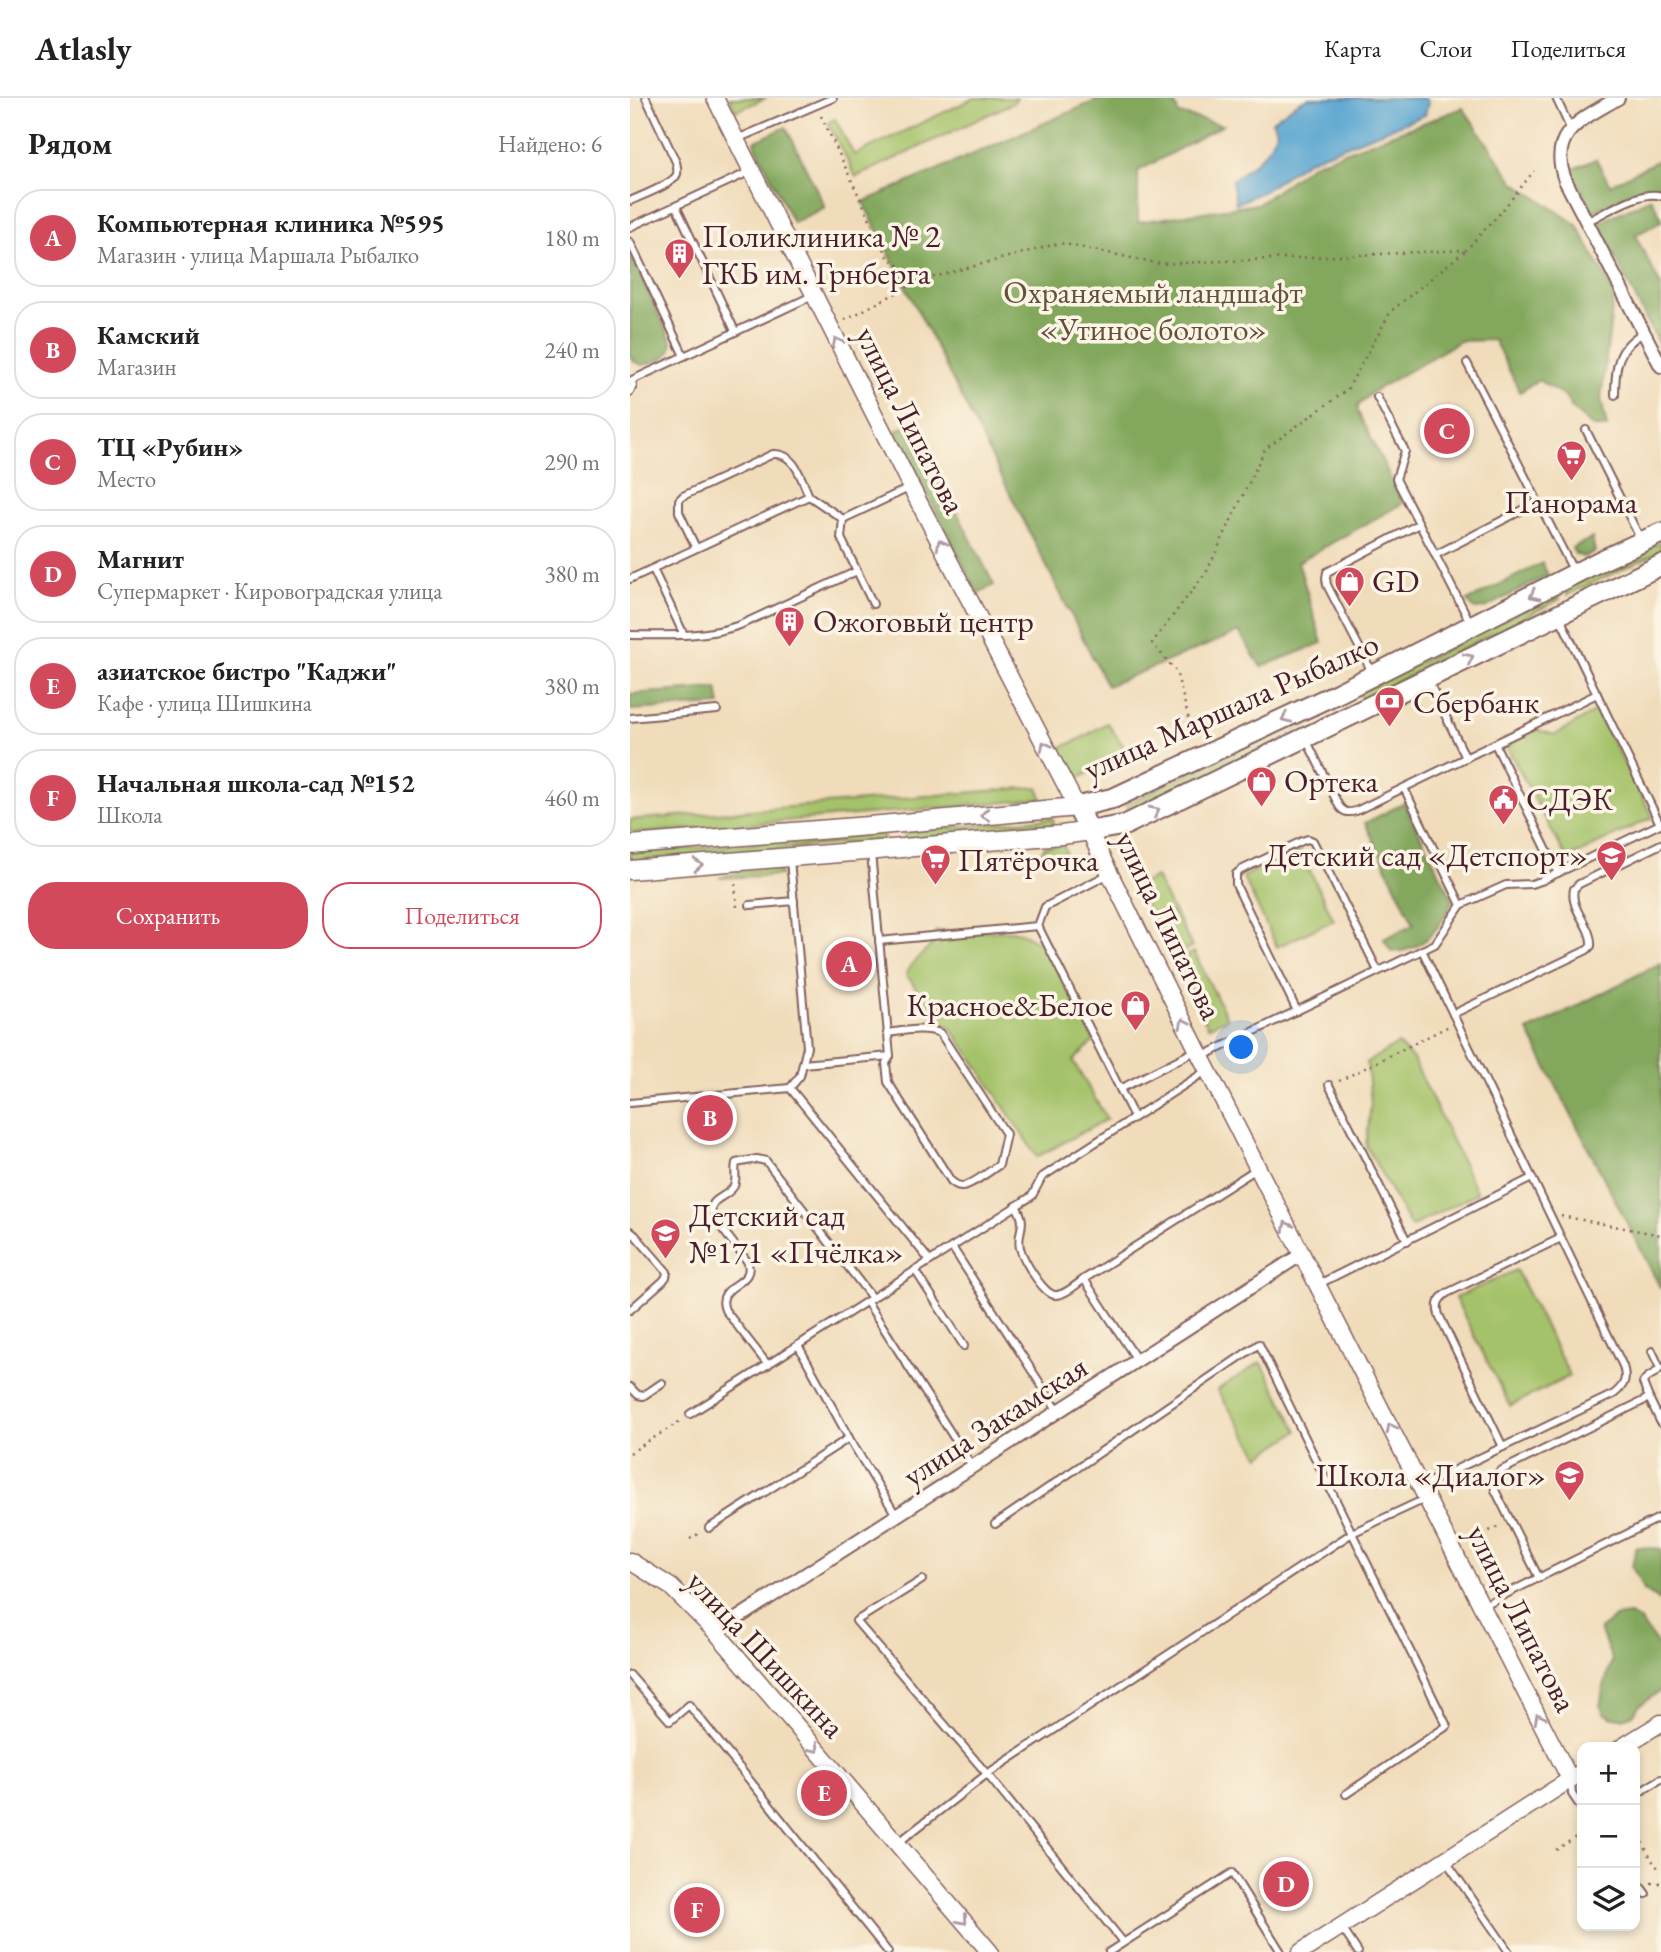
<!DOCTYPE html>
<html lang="ru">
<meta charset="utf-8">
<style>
:root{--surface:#fff;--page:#f2f2f2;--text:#222;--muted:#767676;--line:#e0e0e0;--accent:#d1495b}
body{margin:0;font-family:"EB Garamond",serif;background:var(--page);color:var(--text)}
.controls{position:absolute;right:21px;bottom:21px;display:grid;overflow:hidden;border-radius:14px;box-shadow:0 4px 10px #0003}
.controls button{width:63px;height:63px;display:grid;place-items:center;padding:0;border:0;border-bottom:2px solid var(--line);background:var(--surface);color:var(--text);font:35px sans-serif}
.you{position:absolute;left:612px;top:950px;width:24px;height:24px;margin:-18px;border:5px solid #fff;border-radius:50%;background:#1a73e8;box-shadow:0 0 0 10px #1a73e833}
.badge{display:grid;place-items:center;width:46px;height:46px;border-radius:50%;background:var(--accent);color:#fff;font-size:23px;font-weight:700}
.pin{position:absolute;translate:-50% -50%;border:4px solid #fff;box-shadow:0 2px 7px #0006}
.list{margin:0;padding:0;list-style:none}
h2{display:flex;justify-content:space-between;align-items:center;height:91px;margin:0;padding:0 28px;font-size:30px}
h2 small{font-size:23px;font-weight:400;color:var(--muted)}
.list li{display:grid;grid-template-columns:46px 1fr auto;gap:21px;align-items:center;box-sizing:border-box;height:98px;margin:0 14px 14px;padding:0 14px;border:2px solid var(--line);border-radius:28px}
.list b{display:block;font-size:26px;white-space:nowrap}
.list p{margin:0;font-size:23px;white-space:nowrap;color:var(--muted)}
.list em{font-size:23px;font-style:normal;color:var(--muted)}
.actions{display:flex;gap:14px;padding:21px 28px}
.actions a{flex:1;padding:16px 0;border:2px solid var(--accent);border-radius:28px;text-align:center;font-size:24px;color:var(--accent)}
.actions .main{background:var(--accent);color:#fff}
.icon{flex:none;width:38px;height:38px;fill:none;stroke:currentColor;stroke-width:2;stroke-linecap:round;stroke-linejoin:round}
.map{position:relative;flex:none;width:1031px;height:1854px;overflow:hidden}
header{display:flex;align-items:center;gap:42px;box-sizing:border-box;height:98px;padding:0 35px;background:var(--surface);border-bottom:2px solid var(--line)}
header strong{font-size:33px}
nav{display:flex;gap:38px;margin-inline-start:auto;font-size:24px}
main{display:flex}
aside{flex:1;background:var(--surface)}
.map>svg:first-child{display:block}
</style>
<header>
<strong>Atlasly</strong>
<nav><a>Карта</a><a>Слои</a><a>Поделиться</a></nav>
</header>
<main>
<aside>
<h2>Рядом<small>Найдено: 6</small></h2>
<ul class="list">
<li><span class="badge">A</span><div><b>Компьютерная клиника №595</b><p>Магазин · улица Маршала Рыбалко</p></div><em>180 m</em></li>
<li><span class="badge">B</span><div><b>Камский</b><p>Магазин</p></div><em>240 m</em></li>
<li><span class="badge">C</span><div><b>ТЦ «Рубин»</b><p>Место</p></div><em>290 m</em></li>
<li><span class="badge">D</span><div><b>Магнит</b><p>Супермаркет · Кировоградская улица</p></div><em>380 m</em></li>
<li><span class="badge">E</span><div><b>азиатское бистро &quot;Каджи&quot;</b><p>Кафе · улица Шишкина</p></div><em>380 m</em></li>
<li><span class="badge">F</span><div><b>Начальная школа-сад №152</b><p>Школа</p></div><em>460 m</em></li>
</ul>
<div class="actions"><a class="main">Сохранить</a><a>Поделиться</a></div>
</aside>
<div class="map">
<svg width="1031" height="1854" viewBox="0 0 1031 1854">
<rect width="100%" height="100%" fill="#fcf5e5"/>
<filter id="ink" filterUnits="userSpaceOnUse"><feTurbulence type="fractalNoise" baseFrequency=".0143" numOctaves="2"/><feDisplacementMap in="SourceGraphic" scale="14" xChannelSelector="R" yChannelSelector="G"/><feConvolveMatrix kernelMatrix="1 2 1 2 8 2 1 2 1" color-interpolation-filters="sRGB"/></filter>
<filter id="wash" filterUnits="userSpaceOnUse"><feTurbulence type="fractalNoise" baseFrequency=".00686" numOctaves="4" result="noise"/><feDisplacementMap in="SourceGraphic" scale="28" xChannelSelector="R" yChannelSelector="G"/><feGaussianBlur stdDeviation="1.57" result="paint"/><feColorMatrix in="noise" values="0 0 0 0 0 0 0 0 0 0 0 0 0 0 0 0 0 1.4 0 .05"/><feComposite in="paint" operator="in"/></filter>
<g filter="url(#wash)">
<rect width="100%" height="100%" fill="#f0dcba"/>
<g fill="#a4c269" stroke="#77704a" stroke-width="2">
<polygon points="100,0 136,0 106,13"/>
<polygon points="344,0 387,0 383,5 226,79 198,25 205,21 224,57"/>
<polygon points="1031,444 1031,453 937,497 934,490"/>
<polygon points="926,495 930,501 732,602 729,595"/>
<polygon points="691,613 694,620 499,712 496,706"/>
<polygon points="966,613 1023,719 937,761 873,642 900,630 925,637"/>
<polygon points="477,625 493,647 490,659 451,679 441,677 428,651 450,641"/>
<polygon points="408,689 412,701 15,735 0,734 0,722"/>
<polygon points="423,720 424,728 275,742 274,734"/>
<polygon points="253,735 254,742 0,763 0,755"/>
<polygon points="433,746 436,755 410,758 414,749"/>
<polygon points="669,751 704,822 647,849 613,779"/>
<polygon points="142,770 148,772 151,777 89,780 113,773"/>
<polygon points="526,779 543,813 523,823 506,789"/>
<polygon points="545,815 562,849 541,860 524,826"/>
<polygon points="306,833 388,833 420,851 464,943 443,963 477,1021 407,1059 340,957 320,929 300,916 292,899 276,876 282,866 300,849"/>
<polygon points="564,854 597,920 578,929 545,863"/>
<polygon points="768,946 783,961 847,1095 781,1129 736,1048 741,1005 737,964"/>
<polygon points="886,1172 940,1278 880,1308 825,1200"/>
<polygon points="631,1264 668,1333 630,1358 587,1292"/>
</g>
<g fill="#83a85d" stroke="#666444" stroke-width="2">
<polygon points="472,0 495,2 496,0 542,0 549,16 593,27 508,73 508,124 628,106 683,66 833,10 884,84 947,127 984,195 971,301 977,329 963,329 940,308 936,299 908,282 890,294 864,242 830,243 741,295 728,308 728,314 773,405 668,464 692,545 631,569 609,534 477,588 233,104"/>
<polygon points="156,29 195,109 163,125 124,44"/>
<path d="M966,61l14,26 51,-26v26c-24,2 -47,17 -69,27l-21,-42z"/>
<polygon points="1021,100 1031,119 1031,124 1005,137 1031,188 1031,251 968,125"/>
<path d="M0,156l42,88c0,17 -16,19 -30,23l-9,-4 -3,-6z"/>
<polygon points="282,325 364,487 348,495 265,333"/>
<polygon points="962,440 965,454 953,459 945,456 942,450"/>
<polygon points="912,465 918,477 855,510 845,511 837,503"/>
<polygon points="87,590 90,607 0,612 0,596"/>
<path d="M774,705l49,97c-11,25 -31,54 -62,51l-7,-12 30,-15 -49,-101z"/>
<polygon points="1031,865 1031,1191 898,933"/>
<polygon points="1006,1449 1031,1451 1031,1504 1014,1492 1002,1469"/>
<polygon points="1000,1517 1009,1522 1031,1551 1031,1592 1009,1608 1004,1616 993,1620 983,1620 975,1616 970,1608 973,1592 982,1562 970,1531 985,1519"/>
</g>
<path fill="#57a4d0" stroke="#50627e" stroke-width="2" d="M679,0h117l2,5 -3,12 -118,46 -43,30 -28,13 -4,-24c20,-14 37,-26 45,-50l-5,-9 27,-19z"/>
</g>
<g filter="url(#ink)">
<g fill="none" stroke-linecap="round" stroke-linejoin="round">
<defs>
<g id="service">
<polyline points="926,0 940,30"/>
<polyline points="107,41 203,0"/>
<path d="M0,103c10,-5 44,-17 47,-27 1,-4 0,-8 -1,-12l-30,-64"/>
<polyline points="46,108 105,233"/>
<path d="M956,124c19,-9 56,-33 75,-26"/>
<polyline points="0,129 121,73"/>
<polyline points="0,144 54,258 2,282 3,288 0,294"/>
<polyline points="54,258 182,198"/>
<polyline points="837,265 944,474"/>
<path d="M985,297c0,-27 2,-48 28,-62"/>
<polyline points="747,299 775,353 766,381 841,526"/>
<polyline points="956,332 1010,440"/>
<polyline points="179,398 213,421 281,389"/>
<polyline points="805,457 908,404"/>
<polyline points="23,471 54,537"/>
<polyline points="227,473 243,506"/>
<path d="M0,481l179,-83c-8,-17 -14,-44 -36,-42l-90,42 -4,4v12l17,36"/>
<path d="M0,537c39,0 73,3 110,-10l117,-54 -16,-33 2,-19"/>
<polyline points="742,574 697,487 696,480 697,474 789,426"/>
<polyline points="798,582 836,660"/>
<polyline points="0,620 87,612"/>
<path d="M676,641l33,67c5,7 9,7 17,5l241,-117 -37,-76"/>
<polyline points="865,646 928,775"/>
<polyline points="774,690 831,807"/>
<polyline points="160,762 177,949 170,978 160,990"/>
<polyline points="120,807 164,803"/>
<polyline points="408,828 415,809 479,776"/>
<polyline points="249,843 408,828 490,991 567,952"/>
<polyline points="667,913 606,787 606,776 611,772 672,743 678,741 683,743 748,873"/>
<path d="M823,916l134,-64 4,-4c2,-20 -22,-36 -17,-57l5,-5 82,-40"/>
<path d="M257,935c17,-2 37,-7 53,0l66,101 -7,31c-8,5 -28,21 -37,21 -6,0 -7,-2 -11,-5l-63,-99 -2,-19 4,-7"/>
<polyline points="571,959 805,846 831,807 876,787 901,786 911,783 1030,726 967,596"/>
<polyline points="173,966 260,958 241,755"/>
<polyline points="699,987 777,1143"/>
<polyline points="490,991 504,1019"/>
<polyline points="0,1005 160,990 300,1163"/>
<path d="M386,1108c13,20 0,24 4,42 3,11 24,48 36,47 9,0 21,-11 28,-16"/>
<polyline points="0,1133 5,1137 37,1174 36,1179 33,1183 0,1212"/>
<polyline points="322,1149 428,1313"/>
<polyline points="285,1172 334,1248"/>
<polyline points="689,1186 902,1080"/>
<polyline points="237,1204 342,1368"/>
<polyline points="168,1247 219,1340 266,1417"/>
<polyline points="507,1262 454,1181 628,1070"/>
<path d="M138,1267l-43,-55c-11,-27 33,-24 22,-49l-34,-44c-7,-20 14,-18 21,-31 3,-7 0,-16 2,-23l21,-4 9,2 106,137"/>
<polyline points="0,1289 8,1297 13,1298 32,1285"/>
<path d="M1019,1300l-6,-15c3,-8 13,-8 17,-15l-8,-17"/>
<polyline points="60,1316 402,1098 412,1079 576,973"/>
<path d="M873,1349l-64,-132c-3,-10 -1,-16 8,-22l114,-55"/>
<path d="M791,1388l193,-92c11,-9 13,-15 9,-28l-201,-416"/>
<polyline points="365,1426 629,1246 817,1628 716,1696"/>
<polyline points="79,1430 219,1340"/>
<path d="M909,1480l-44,-88c-2,-9 -2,-13 5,-19l149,-73 12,25"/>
<polyline points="292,1482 226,1523 357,1676 493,1844"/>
<polyline points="854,1507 1031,1419"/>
<polyline points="0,1577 40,1623 59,1607 258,1854"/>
<polyline points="941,1683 942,1696 952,1711"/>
<polyline points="1005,1697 1031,1681"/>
<polyline points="269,1744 357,1676 722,1435 795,1401"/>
<polyline points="816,1763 879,1854"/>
<polyline points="1005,1781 1016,1796"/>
<polyline points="712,1830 728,1854"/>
<polyline points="479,1854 602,1775 651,1854"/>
</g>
<g id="minor">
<path d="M988,0c-35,21 -71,34 -53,82l96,186"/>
<polyline points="86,1534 672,1156"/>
</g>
<g id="tertiary">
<polyline points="85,0 281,389 447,709"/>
<polyline points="460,733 468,752 571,959 940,1681"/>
<polyline points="0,1463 41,1489 86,1534 360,1854"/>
<polyline points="992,1649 1031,1625"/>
<polyline points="671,1854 952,1674"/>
</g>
<g id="secondary">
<polyline points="0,747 251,727 447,709"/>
<polyline points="0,772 432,737 460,733"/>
</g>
<polyline id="primary" points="1031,435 968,464 708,595 484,700 447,709 460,733 495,727 1031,467"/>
</defs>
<use href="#service" stroke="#84615d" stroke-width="10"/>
<use href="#minor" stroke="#84615d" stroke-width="16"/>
<use href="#tertiary" stroke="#84615d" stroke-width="19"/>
<use href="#secondary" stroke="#84615d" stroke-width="21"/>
<use href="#primary" stroke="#84615d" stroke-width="23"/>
<g stroke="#84615d" stroke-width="2.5" stroke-dasharray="2 5" stroke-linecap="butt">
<polyline points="191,18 258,159 289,183"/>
<polyline points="215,222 289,183 430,145 531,166 836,152 871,114 904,73"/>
<polyline points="564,640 546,573 522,545 577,473 635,351 717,292 761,213 836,152"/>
<polyline points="105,786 107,809 110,808"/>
<polyline points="709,983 819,928"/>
<polyline points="931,1118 1031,1137"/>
<polyline points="0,1355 52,1322"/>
<polyline points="853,1436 872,1427"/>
<polyline points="60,1441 70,1435"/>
<polyline points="1005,1732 1025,1767 1031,1772"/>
<polyline points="926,1752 952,1735"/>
<polyline points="1021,1785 1031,1785"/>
</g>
<use href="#service" stroke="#fff" stroke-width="6"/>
<use href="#minor" stroke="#fff" stroke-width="12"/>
<use href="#tertiary" stroke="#fff" stroke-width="16"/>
<use href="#secondary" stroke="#fff" stroke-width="18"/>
<use href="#primary" stroke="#fff" stroke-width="19"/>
</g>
<defs><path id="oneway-chevron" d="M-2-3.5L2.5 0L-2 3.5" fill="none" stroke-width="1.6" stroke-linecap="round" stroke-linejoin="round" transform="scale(1.75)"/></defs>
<g stroke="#ae9aa0">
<use href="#oneway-chevron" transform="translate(207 244) rotate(-117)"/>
<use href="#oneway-chevron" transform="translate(311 446) rotate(-117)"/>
<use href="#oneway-chevron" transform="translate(904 497) rotate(153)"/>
<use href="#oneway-chevron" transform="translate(839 560) rotate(-26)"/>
<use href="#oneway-chevron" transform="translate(656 620) rotate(155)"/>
<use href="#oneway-chevron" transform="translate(415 648) rotate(-117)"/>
<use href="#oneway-chevron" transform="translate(525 713) rotate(-26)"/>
<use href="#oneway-chevron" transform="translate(355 717) rotate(174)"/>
<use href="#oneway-chevron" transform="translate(68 767) rotate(-4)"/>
<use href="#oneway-chevron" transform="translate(554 925) rotate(-116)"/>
<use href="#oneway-chevron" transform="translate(657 1128) rotate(-117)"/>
<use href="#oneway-chevron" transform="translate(761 1330) rotate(-117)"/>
<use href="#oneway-chevron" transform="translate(909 1620) rotate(-117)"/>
<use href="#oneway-chevron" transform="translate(185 1650) rotate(49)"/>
<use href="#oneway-chevron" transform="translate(333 1822) rotate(49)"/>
</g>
</g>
<defs>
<symbol id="building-pin" viewBox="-11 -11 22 30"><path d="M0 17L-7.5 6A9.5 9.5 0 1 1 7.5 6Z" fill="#d1495b" stroke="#fcf5e5"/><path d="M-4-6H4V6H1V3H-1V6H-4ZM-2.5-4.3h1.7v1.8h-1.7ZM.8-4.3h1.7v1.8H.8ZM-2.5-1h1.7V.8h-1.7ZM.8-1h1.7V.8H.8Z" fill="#fff"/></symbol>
<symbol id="supermarket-pin" viewBox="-11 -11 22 30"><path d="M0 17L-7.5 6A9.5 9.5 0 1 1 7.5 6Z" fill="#d1495b" stroke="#fcf5e5"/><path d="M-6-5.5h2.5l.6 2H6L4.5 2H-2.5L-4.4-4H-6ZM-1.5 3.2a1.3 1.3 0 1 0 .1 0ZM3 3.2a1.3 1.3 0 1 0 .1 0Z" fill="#fff"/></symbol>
<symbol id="shop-pin" viewBox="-11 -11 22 30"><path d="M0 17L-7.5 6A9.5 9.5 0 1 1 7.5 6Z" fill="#d1495b" stroke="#fcf5e5"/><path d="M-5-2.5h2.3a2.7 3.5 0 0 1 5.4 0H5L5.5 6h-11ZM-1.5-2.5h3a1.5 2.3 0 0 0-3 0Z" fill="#fff"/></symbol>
<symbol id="bank-pin" viewBox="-11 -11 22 30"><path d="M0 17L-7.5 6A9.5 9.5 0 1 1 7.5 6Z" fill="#d1495b" stroke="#fcf5e5"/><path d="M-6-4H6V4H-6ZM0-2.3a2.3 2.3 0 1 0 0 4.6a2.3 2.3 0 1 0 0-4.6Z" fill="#fff"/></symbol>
<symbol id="civic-pin" viewBox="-11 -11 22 30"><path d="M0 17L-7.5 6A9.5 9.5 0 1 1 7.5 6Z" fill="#d1495b" stroke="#fcf5e5"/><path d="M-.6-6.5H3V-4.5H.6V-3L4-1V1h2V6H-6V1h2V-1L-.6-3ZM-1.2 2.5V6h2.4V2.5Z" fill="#fff"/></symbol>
<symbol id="school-pin" viewBox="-11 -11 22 30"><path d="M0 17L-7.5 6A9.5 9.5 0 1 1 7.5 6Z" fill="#d1495b" stroke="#fcf5e5"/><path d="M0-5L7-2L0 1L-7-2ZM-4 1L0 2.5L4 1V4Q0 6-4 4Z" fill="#fff"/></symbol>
</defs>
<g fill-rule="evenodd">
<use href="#building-pin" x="32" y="138" width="35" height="47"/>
<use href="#supermarket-pin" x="924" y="340" width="35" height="47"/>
<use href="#shop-pin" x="702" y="466" width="35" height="47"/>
<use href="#building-pin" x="142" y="506" width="35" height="47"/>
<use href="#bank-pin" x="742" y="586" width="35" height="47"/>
<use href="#shop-pin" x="614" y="666" width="35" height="47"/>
<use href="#civic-pin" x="856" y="684" width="35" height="47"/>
<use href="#school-pin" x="964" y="740" width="35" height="47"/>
<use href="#supermarket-pin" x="288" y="744" width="35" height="47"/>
<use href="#shop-pin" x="488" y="890" width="35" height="47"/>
<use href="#school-pin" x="18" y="1118" width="35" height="47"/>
<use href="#school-pin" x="922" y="1360" width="35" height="47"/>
</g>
<g text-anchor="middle" stroke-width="7" stroke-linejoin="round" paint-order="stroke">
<g font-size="32" fill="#4a1f2b" stroke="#fcf5e5" text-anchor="start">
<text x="72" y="149">Поликлиника № 2<tspan x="72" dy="37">ГКБ им. Грнберга</tspan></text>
<text x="941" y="415" text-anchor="middle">Панорама</text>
<text x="742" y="494">GD</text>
<text x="183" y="534">Ожоговый центр</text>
<text x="783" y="615">Сбербанк</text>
<text x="654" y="694">Ортека</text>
<text x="896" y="712">СДЭК</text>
<text x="958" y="768" text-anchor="end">Детский сад «Детспорт»</text>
<text x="328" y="773">Пятёрочка</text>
<text x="483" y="918" text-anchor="end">Красное&amp;Белое</text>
<text x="59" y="1128">Детский сад<tspan x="59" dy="37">№171 «Пчёлка»</tspan></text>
<text x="916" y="1388" text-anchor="end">Школа «Диалог»</text>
</g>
<g font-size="32" fill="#65503e" stroke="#fcf5e5">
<text x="523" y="205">Охраняемый ландшафт<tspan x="523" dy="37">«Утиное болото»</tspan></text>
</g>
<g font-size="32" fill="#4a1f2b" stroke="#fcf5e5">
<text transform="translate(281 322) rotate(63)" y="11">улица Липатова</text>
<text transform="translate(601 608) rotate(-24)" y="11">улица Маршала Рыбалко</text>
<text transform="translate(539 827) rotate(64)" y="11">улица Липатова</text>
<text transform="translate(365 1323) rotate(-33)" y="11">улица Закамская</text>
<text transform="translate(892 1520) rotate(63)" y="11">улица Липатова</text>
<text transform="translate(136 1556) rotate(47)" y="11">улица Шишкина</text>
</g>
</g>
</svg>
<div class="controls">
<button>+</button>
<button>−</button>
<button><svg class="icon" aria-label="layers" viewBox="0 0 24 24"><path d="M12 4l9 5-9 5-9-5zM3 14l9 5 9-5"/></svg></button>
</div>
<div class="you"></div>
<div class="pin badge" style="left:219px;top:866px">A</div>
<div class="pin badge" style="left:80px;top:1020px">B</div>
<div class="pin badge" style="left:817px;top:333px">C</div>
<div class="pin badge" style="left:656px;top:1786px">D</div>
<div class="pin badge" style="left:194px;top:1695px">E</div>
<div class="pin badge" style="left:67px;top:1812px">F</div>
</div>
</main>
